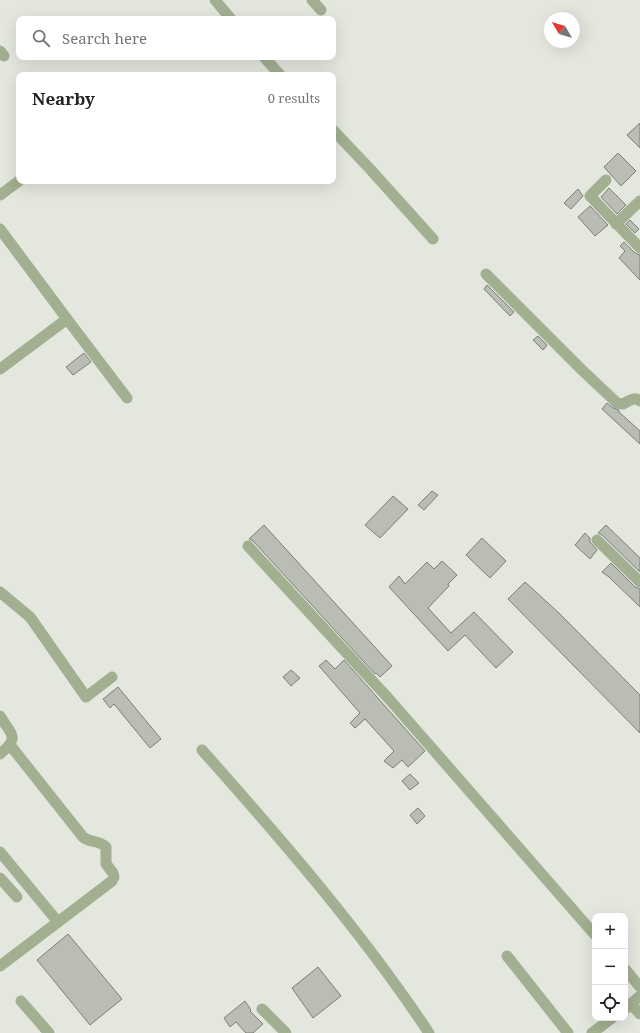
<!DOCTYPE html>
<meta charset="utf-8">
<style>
:root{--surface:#fff;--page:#f6f6f6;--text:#222;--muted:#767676;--line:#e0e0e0}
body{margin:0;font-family:"Noto Serif",serif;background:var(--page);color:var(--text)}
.controls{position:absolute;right:12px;bottom:12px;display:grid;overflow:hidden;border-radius:8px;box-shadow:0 4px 16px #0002}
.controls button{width:36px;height:36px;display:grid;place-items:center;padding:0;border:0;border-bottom:1px solid var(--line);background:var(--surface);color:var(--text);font:20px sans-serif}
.compass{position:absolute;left:544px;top:12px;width:36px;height:36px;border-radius:50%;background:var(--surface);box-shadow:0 4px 16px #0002;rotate:308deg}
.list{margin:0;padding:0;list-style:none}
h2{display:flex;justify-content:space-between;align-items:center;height:52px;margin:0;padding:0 16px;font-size:17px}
h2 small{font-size:13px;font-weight:400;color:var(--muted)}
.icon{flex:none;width:22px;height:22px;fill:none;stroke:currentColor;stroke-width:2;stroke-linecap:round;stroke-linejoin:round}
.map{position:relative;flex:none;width:640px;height:1033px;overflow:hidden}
.search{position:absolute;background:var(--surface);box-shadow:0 4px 16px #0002;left:16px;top:16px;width:320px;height:44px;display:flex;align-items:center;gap:10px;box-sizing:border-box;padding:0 14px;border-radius:8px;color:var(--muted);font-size:15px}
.panel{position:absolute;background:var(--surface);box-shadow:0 4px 16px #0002;left:16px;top:72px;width:320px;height:112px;border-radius:8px}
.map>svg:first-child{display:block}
</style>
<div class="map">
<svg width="640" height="1033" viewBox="0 0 640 1033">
<rect width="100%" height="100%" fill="#e3e7dd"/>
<g fill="#b9bdb4" stroke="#7c7f76">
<polygon points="640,123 640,148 627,135"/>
<polygon points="618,153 636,171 621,186 604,167"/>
<polygon points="609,188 626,205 617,214 601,197"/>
<polygon points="578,189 583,196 571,209 564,203"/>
<polygon points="590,206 608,225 595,236 578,217"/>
<polygon points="630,220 639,229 635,233 626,224"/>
<polygon points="624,242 635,253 640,255 640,280 619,258 625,251 620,246"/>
<polygon points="487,285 514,312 510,316 484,289"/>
<polygon points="538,336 547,345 543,350 533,340"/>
<polygon points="84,353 91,362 73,375 66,367"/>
<polygon points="607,403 613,408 619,410 619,412 640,431 640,444 602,409"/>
<polygon points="432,491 438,495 424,510 418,505"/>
<polygon points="393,496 408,509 380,538 365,525"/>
<polygon points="264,525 392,666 380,677 376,673 375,674 253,541 249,539"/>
<polygon points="606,525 640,558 640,572 602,535 598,533"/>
<polygon points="585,533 590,538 590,542 597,550 590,559 575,545"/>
<polygon points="482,538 506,561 490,578 466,555"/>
<polygon points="442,561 457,575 448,584 449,586 428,608 451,633 474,612 513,652 496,668 465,635 448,651 389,587 399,576 405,584 427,562 434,569"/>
<polygon points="611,563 635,587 640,589 640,607 609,577 602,572"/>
<polygon points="525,582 560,614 640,695 640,733 508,599"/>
<polygon points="326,660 335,669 344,660 425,751 408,767 402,760 393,768 384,761 394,751 365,719 355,728 350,723 360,713 319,666"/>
<polygon points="291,670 300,678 291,686 283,677"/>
<polygon points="118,687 161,739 150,748 114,704 110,708 103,699"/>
<polygon points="410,774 419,783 410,790 402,781"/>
<polygon points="418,808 425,816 417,824 410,815"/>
<polygon points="68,934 122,999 90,1025 37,960"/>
<polygon points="318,967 341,996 313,1018 292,988"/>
<polygon points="245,1001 251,1010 250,1011 263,1024 253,1033 246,1033 236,1022 230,1027 224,1018"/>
</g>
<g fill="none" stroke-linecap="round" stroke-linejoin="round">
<g stroke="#a2af90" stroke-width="11">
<polyline points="215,0 231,19"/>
<polyline points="312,0 321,10"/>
<polyline points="0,51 4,56"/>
<polyline points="264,57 280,75"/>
<polyline points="333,130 370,169 433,239"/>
<polyline points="606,180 590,196 640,248"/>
<polyline points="0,195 19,181"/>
<polyline points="616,224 640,201"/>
<polyline points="0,229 67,319 0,369"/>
<path d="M486,274l96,96 35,33 6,1c6,-3 11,-8 17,-3"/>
<polyline points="67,319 127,398"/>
<polyline points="597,540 640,582"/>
<polyline points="248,546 389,699 595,935"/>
<polyline points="0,592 30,617 86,697 112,677"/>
<path d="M0,716c12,20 20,21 0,38"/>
<path d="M202,750c80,90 160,182 227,283"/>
<polyline points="0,852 58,922"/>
<polyline points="0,878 17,897"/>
<polyline points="507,956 568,1033"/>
<path d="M0,966l112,-85 2,-4 -1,-4 -7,-9v-17c-9,-8 -16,-4 -23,-10l-73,-92"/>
<polyline points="625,969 640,987"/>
<polyline points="21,1001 49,1033"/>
<polyline points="631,1004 640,1014"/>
<polyline points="262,1009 286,1033"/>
<polyline points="625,1009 640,996"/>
<polyline points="592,1033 612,1018"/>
</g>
</g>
</svg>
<div class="controls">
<button>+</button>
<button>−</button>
<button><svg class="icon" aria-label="locate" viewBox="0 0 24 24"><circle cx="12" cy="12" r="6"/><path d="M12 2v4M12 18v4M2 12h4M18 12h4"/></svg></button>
</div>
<svg class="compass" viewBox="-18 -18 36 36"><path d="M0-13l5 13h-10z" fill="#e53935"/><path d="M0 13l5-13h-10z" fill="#767676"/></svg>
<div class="search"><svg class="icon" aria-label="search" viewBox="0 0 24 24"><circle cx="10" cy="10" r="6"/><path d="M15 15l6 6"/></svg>Search here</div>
<section class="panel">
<h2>Nearby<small>0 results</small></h2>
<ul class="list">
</ul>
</section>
</div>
